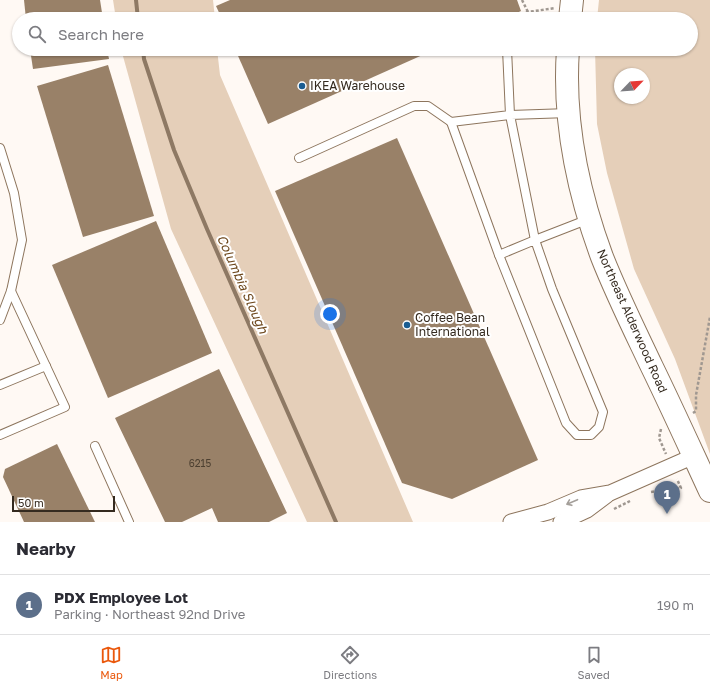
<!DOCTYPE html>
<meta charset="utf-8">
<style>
:root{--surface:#fff;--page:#f2f2f3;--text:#2b2b33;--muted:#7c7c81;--line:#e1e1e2;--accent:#ea580c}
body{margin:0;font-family:"Golos Text",sans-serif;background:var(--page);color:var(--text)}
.compass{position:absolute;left:614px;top:68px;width:36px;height:36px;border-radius:50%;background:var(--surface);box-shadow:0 1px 3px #0004;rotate:65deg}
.scale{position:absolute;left:12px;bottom:10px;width:103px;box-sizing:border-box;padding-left:4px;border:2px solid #342a1f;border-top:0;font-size:11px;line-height:14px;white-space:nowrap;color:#342a1f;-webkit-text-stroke:3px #fff;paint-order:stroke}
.you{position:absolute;left:330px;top:314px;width:14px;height:14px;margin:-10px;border:3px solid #fff;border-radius:50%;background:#1a73e8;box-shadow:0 0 0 6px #1a73e833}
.badge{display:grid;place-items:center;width:26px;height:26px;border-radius:50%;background:var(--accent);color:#fff;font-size:13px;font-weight:700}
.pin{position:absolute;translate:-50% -33px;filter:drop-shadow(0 1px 2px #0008)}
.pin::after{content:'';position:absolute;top:21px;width:14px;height:12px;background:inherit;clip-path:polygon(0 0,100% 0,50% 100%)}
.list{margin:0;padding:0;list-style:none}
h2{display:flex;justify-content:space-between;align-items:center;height:52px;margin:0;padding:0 16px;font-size:17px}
h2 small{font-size:13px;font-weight:400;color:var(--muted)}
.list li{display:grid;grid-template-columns:26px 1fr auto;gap:12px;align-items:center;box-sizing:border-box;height:60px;padding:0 16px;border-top:1px solid var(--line)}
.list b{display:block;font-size:15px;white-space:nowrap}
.list p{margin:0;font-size:13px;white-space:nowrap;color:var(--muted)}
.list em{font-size:13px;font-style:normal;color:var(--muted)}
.icon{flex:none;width:22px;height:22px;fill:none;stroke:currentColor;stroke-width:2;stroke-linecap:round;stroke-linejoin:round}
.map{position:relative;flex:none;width:710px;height:522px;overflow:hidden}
.search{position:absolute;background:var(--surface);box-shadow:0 1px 3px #0004;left:12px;right:12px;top:12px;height:44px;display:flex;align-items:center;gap:10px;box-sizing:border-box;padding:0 14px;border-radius:22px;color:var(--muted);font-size:15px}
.sheet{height:112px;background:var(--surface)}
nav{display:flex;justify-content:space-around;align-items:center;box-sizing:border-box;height:56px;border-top:1px solid var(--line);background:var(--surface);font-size:11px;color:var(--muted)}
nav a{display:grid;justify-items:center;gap:2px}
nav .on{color:var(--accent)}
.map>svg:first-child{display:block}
</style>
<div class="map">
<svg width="710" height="522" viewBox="0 0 710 522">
<rect width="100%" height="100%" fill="#fff9f4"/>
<g fill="#e5cfb9" fill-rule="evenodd">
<polygon points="113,0 213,0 215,19 116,19"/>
<path d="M599,0h111v454l-35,-95 -41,-90 -27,-96 -10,-49 -2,-75h96v-30h-94zM620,74h24v24h-24z"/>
<polygon points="121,49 217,49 220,75 413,522 307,522 171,229"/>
</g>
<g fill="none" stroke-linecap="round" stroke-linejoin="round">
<g stroke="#8e7964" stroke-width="4">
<polyline points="136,0 138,19"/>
<polyline points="143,49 144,59 174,150 207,229 336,522"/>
</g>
</g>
<g fill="#998168">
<polygon points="24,0 100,0 103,19 26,19"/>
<polygon points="230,0 517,0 521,11 504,19 222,19 216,6"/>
<polygon points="30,49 107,49 109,59 33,69"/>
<polygon points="235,49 436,49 268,124"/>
<polygon points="108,65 154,216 83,237 37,86"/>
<polygon points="397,138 538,460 452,499 402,483 275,191"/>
<polygon points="156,221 212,353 108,398 52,265"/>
<polygon points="219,369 287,513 269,522 218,522 212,508 182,522 165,522 115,418"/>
<polygon points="57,444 95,522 24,522 3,477 5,469"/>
</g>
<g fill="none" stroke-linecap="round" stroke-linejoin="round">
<defs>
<g id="lane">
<polyline points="569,113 510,115 535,240 589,219"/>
<polyline points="0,148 14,193 22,240 11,291 0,320"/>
<polyline points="299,158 414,106 428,106 451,122"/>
<polygon points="535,240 552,289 603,412 599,427 591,435 577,435 566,423 499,255"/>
<polyline points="499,255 451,122 510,115 507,49"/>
<polyline points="0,385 46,366"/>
<polyline points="0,435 65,407 11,291"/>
<polyline points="95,446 129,522"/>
</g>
<g id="street">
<polyline points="511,522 548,512 581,498 610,493 694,456"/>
<polyline points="561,522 587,510 607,495"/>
</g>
<g id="secondary">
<polyline points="570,19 572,0"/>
<path d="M568,49c-5,70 10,143 34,208 15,38 33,74 50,110 20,41 39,83 58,124"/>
</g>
</defs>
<use href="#lane" stroke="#8d755d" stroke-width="10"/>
<use href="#street" stroke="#8d755d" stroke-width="17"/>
<use href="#secondary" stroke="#8d755d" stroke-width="24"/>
<g stroke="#a09891" stroke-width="2.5" stroke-dasharray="3 2" stroke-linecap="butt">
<polyline points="522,0 528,12"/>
<polyline points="507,19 528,12 555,8"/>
<polyline points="693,413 696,411 696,395 710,317"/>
<polyline points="661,429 659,438 666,454"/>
<polyline points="651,492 681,488 677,479"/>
<polyline points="614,509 630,501"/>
</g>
<use href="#lane" stroke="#fff" stroke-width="8"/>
<use href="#street" stroke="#fff" stroke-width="15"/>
<use href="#secondary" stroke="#fff" stroke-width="22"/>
</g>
<defs><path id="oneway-shaft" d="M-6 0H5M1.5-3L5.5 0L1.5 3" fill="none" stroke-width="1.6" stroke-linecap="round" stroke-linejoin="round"/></defs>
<use stroke="#a49f9a" href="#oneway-shaft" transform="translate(572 502) rotate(157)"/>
<g fill="#1a5d92" stroke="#fff" stroke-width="1.5">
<circle cx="302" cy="86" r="4"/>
<circle cx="407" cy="325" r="4"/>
</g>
<g text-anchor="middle" stroke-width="4" stroke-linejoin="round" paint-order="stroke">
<g font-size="10" fill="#4d4031">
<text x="200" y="467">6215</text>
</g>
<g font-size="12" fill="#342a1f" stroke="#fff" text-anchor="start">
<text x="310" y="90">IKEA Warehouse</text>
<text x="415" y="322">Coffee Bean<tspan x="415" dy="14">International</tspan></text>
</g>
<g font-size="12" fill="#342a1f" stroke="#fff">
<text transform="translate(632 321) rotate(66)" y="4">Northeast Alderwood Road</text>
</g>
<g font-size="13" font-style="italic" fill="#6f4a1f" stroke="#fff">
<text transform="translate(243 284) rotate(66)" y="5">Columbia Slough</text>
</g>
</g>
</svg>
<svg class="compass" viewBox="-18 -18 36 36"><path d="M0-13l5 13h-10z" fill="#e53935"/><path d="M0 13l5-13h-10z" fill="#7c7c81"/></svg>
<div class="scale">50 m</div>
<div class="you"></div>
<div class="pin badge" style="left:667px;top:514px;background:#5c6f8a">1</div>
<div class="search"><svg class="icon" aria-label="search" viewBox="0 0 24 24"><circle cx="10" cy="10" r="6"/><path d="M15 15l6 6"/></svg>Search here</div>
</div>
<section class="sheet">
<h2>Nearby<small></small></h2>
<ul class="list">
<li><span class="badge" style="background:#5c6f8a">1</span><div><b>PDX Employee Lot</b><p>Parking · Northeast 92nd Drive</p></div><em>190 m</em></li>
</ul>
</section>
<nav>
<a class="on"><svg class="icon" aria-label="map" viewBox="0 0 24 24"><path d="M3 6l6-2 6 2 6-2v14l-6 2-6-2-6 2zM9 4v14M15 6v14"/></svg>Map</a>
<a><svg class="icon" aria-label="directions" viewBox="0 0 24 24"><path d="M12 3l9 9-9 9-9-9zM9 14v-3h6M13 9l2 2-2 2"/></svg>Directions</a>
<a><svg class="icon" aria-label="saved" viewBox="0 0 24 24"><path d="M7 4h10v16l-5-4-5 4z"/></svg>Saved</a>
</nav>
